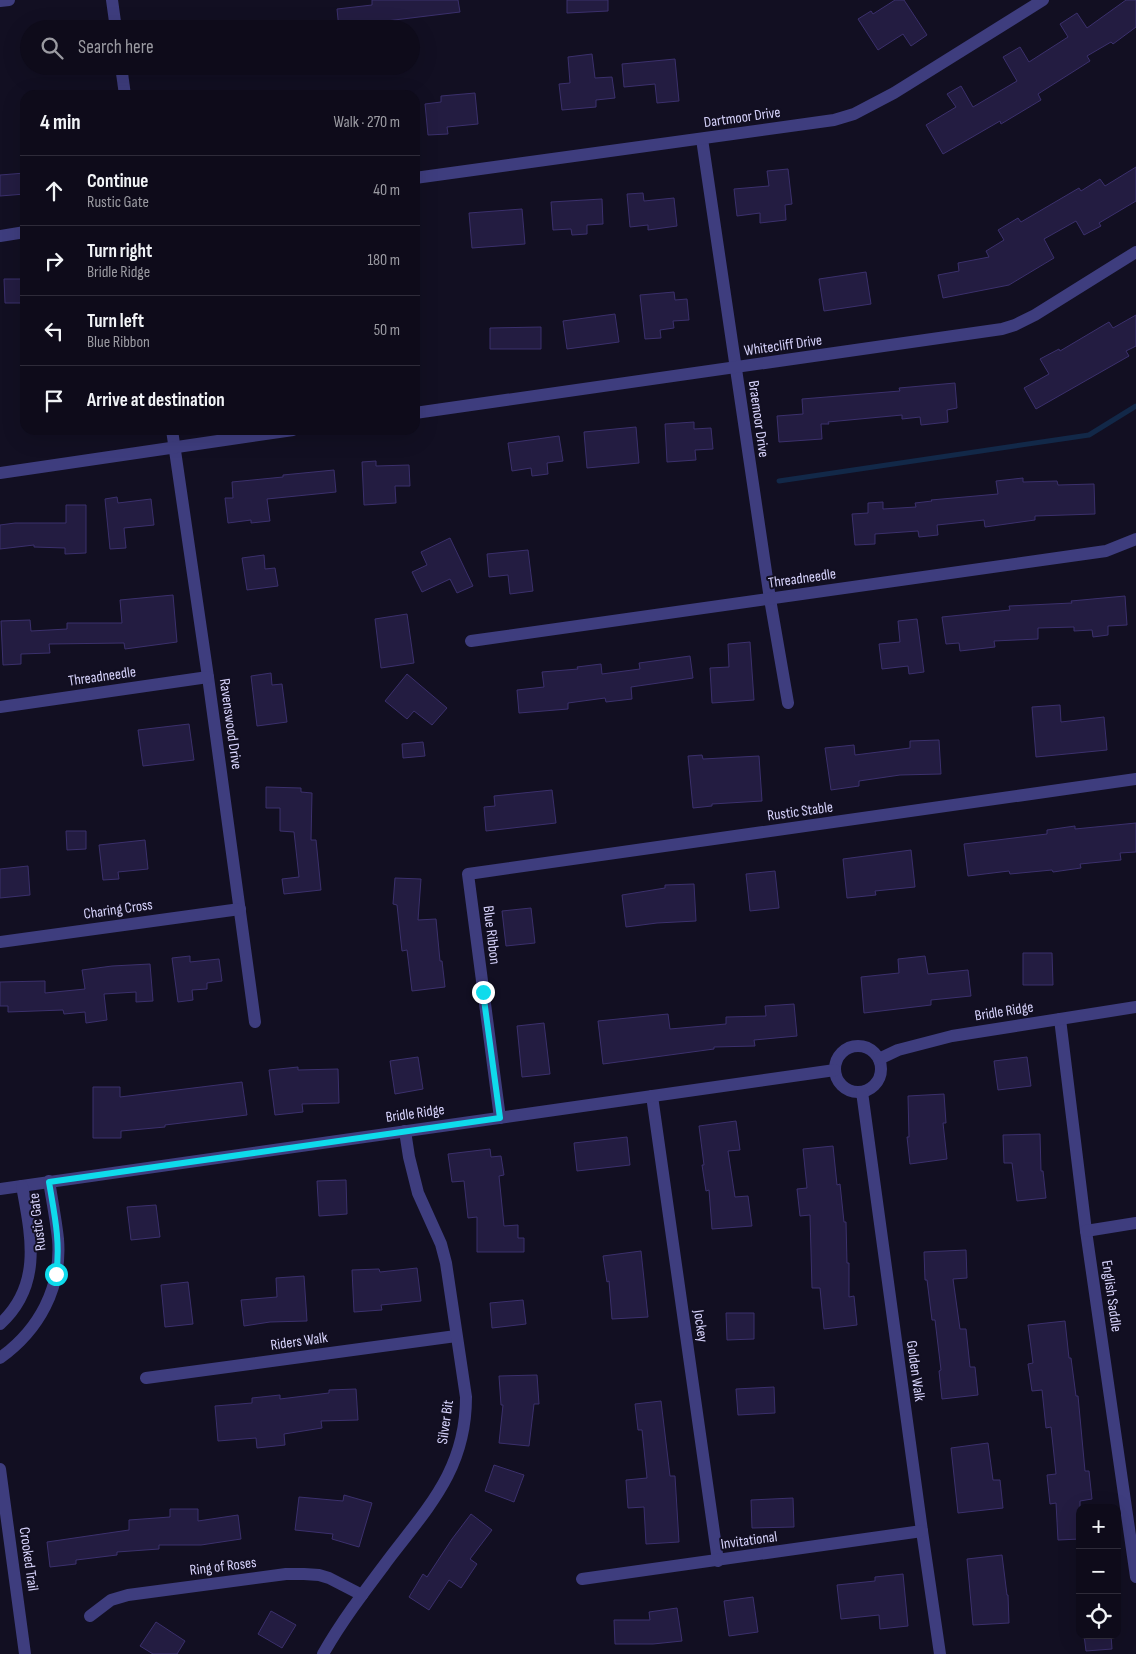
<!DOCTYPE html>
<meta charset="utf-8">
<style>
:root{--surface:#0e0b1a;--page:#171423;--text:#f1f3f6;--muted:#9b9ba2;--line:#2e2b39}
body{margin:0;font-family:"Sofia Sans Condensed",sans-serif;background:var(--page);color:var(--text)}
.controls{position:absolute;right:15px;bottom:15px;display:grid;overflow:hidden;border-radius:10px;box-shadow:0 5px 20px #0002}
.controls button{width:45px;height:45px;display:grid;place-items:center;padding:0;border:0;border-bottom:1px solid var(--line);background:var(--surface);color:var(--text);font:25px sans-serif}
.stop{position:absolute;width:15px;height:15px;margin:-11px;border:4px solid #0fdbec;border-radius:50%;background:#fff}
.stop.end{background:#0fdbec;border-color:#fff;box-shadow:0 1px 5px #0008}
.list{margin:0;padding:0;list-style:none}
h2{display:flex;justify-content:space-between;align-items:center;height:65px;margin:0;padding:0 20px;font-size:21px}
h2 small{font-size:16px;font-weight:400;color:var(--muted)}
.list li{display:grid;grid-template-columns:32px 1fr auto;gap:15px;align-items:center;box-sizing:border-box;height:70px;padding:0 20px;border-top:1px solid var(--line)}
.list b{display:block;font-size:19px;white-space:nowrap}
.list p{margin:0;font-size:16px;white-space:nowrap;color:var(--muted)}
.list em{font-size:16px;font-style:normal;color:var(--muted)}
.icon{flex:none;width:28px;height:28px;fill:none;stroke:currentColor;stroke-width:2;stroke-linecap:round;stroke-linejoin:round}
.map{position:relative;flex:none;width:1136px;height:1654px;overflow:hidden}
.search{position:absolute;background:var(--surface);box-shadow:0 5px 20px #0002;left:20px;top:20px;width:400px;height:55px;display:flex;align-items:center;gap:12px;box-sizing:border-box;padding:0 18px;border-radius:28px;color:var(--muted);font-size:19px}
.panel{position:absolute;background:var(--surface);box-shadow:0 5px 20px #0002;left:20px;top:90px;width:400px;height:345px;border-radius:15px}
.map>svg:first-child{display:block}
</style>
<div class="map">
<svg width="1136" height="1654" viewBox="0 0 1136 1654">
<rect width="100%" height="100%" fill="#120f22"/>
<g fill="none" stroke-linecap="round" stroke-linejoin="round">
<polyline stroke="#122848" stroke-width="5" points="779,481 1089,435 1136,406"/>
</g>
<g fill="#231c41" stroke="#3b306c">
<polygon points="372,0 458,0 460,12 386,21 387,29 339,29 337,9 372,5"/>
<polygon points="567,0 608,0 608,11 567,13"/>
<polygon points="895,0 904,0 927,35 911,46 903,34 878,50 858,19 871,11 873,14"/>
<polygon points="1126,0 1136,0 1136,27 1113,44 1111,42 1087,56 1090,61 1038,94 1041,100 1001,124 1000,121 943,154 926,125 956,107 947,94 961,86 973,107 1017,81 1003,57 1020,47 1029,62 1068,37 1060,24 1077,13 1087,28"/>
<polygon points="592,54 595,78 612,77 615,98 596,100 596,107 562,110 559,84 570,83 568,57"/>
<polygon points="675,59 679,101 657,103 655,84 624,87 622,64"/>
<polygon points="475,93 478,124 447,127 448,134 428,135 425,104 441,102 441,96"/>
<polygon points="1136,167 1136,201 1099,223 1101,226 1084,235 1076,221 1044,239 1054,258 1009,285 943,298 938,275 959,271 958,263 989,257 986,251 1004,240 998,230 1018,218 1021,222 1079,188 1081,191 1100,179 1105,186"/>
<polygon points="788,169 792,204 785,205 786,220 760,223 760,213 737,216 734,189 769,186 767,171"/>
<polygon points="25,173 25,194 0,196 0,175"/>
<polygon points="643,193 644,201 674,198 677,226 648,230 648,225 630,227 627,194"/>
<polygon points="602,199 603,224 587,225 587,234 572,235 571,229 553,230 551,202"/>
<polygon points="522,209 525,244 472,248 469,213"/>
<polygon points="866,272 871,304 824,311 819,279"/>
<polygon points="4,279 25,279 25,303 5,303"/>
<polygon points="674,292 675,300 687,299 689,320 673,321 674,328 660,330 661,338 645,339 640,295"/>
<polygon points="615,314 619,342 567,349 563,321"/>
<polygon points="1136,315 1136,346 1126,351 1129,356 1036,409 1024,388 1049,374 1040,359 1059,349 1060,351 1109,322 1113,328"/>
<polygon points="541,327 541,349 490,349 490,328"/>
<polygon points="955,383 957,408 947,410 948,422 921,425 920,417 902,419 902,415 828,422 829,424 821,424 822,439 779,442 777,416 803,414 802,399 900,391 899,388"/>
<polygon points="694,422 694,429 711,428 713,449 695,450 696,460 667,462 665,424"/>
<polygon points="636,427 639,463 587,468 584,432"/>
<polygon points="559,436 563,461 547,463 548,474 532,476 531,468 512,471 508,443"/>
<polygon points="376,461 376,466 409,465 410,486 395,486 396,503 364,505 362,462"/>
<polygon points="334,470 336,492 267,499 270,521 251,523 251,520 228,523 225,498 233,498 232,482 283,477 283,475"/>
<polygon points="1023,478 1023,482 1057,481 1058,485 1094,484 1095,514 1035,516 1035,520 985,527 984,520 937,525 938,535 919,537 918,531 875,534 875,544 855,545 852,514 868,513 868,503 883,502 883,509 916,507 915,503 932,501 931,500 998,494 996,481"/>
<polygon points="117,497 118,503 151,499 154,525 124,528 126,548 110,549 105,499"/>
<polygon points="66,505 86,505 86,553 65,554 65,548 34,547 34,545 0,549 0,525 15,523 66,523"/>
<polygon points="450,538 473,586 457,593 450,579 422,592 412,572 427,565 421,552"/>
<polygon points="528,550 533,591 510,594 508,575 489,577 487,554"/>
<polygon points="264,555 265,569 275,568 278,586 247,590 242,558"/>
<polygon points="173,595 177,642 125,649 124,643 49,644 50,653 21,654 21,664 3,665 1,621 30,620 31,631 67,629 67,623 122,623 120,600"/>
<polygon points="1125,596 1127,625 1108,626 1108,635 1093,637 1092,630 1074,631 1074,627 1038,628 1038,639 994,641 995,647 960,651 959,643 946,644 942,617 1010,610 1009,606 1072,603 1071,601"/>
<polygon points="407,614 414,663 381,668 375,619"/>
<polygon points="917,619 924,672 909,674 908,666 882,669 879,644 900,642 898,621"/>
<polygon points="750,642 754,700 712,703 710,668 729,667 728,644"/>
<polygon points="690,656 693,678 631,687 632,699 606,702 605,698 568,703 568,709 519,713 517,690 544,687 542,672 578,669 577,667 601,664 602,674 640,669 639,663"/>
<polygon points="271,673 272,685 282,684 287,722 257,726 251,676"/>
<polygon points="407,674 447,708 432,725 414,711 407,719 385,701"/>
<polygon points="1060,705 1061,722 1104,717 1107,750 1036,757 1032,707"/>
<polygon points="189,724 194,760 143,766 138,730"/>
<polygon points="939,740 941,774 900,775 859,781 859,786 831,790 825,748 854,745 855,755 910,748 910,741"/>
<polygon points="423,742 425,756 403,758 402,744"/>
<polygon points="702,755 703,759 759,756 762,801 712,804 712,806 693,808 688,756"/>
<polygon points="266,787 301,788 301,792 312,793 311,840 316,840 321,890 284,894 282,879 299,877 294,832 280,831 280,808 266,808"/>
<polygon points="552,790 556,823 486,831 484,807 495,806 494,796"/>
<polygon points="1136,823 1136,852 1120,853 1121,860 1080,864 1081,868 1053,872 1052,870 1010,874 1009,871 968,876 964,844 1047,834 1047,830 1075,826 1075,829"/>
<polygon points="66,831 86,831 86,849 67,850"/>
<polygon points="145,840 148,869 118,872 119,879 103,880 99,845"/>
<polygon points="911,850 915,887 875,891 876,895 847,898 843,859"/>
<polygon points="28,866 30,895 0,898 0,869"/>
<polygon points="775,871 779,908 750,911 746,874"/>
<polygon points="395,878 421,879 418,920 436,919 440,961 442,961 445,987 412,991 407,950 402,951 397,905 393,904"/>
<polygon points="694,884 696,921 657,923 626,927 622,895 665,888 665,885"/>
<polygon points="531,908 535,943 506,946 502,911"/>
<polygon points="1023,953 1052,953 1053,985 1023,985"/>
<polygon points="190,956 190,962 219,959 222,981 207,983 207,989 192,990 193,1000 178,1002 172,958"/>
<polygon points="925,956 928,974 968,970 971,996 931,1000 931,1005 864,1013 861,977 899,973 898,959"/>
<polygon points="150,964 153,1001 136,1002 136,992 104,994 107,1020 86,1023 85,1012 64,1014 63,1010 8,1012 8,1006 0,1006 0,982 45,981 45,993 85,989 82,970 112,966"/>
<polygon points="794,1004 797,1036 754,1040 755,1046 714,1047 714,1049 603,1064 598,1021 668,1014 670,1029 726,1024 726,1017 766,1016 765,1006"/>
<polygon points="544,1023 550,1074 522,1077 517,1026"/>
<polygon points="418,1057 423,1089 395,1094 390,1061"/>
<polygon points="1027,1057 1031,1086 998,1090 994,1061"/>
<polygon points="298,1067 298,1070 338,1069 339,1103 302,1104 303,1112 275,1115 269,1070"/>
<polygon points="242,1082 247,1115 165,1125 165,1127 121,1131 121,1138 93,1138 93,1087 120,1087 120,1097"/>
<polygon points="944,1094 946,1123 943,1123 947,1159 910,1164 907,1137 909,1137 908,1096"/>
<polygon points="736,1121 740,1150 728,1151 735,1197 748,1196 752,1226 712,1229 709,1190 706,1191 702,1165 704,1165 699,1126"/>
<polygon points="1040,1134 1041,1171 1043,1171 1046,1198 1017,1201 1012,1163 1004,1163 1003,1135"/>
<polygon points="627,1137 630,1165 577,1171 574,1143"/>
<polygon points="833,1146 837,1185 840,1184 844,1222 846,1222 847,1263 849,1263 849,1297 854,1296 857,1325 824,1329 820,1288 812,1288 810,1215 800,1216 797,1189 807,1188 803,1149"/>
<polygon points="490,1149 491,1157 501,1156 504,1175 499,1176 504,1226 518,1225 518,1238 524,1238 524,1252 477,1252 477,1217 468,1218 464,1181 452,1182 448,1154"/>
<polygon points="346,1180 347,1214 319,1216 317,1181"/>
<polygon points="156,1205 160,1237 131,1240 127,1207"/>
<polygon points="966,1250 967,1278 953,1279 960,1329 966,1329 970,1367 975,1367 978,1395 942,1399 939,1371 941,1370 935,1320 932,1320 927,1280 925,1280 924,1252"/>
<polygon points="641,1251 648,1317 612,1319 609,1281 607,1282 603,1256"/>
<polygon points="417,1268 421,1301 381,1305 382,1310 354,1312 352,1270 379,1269 380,1272"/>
<polygon points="304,1276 307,1321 270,1322 244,1326 241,1300 277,1297 276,1278"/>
<polygon points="188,1282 193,1324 165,1327 161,1285"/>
<polygon points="523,1300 526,1324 492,1328 490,1303"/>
<polygon points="726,1313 754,1313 754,1339 727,1340"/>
<polygon points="1065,1321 1069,1358 1071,1358 1076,1396 1078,1396 1085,1471 1089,1471 1092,1499 1080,1501 1080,1539 1058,1540 1056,1503 1050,1504 1047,1475 1056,1474 1051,1427 1046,1428 1042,1390 1032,1391 1028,1364 1033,1363 1028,1325"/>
<polygon points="537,1375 539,1404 534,1404 529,1446 499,1443 503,1405 501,1405 499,1376"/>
<polygon points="774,1387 775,1413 738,1415 736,1389"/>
<polygon points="356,1389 358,1420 321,1421 322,1428 284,1434 285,1445 257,1448 256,1438 218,1441 215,1406 252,1403 252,1398 280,1395 280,1399 329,1393 329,1390"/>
<polygon points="661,1401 670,1476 675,1476 679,1542 646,1544 644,1507 628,1508 626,1480 647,1478 642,1430 638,1430 635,1404"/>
<polygon points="988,1443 993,1480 1000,1480 1003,1508 958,1513 951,1448"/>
<polygon points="494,1465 524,1475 514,1502 485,1491"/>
<polygon points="344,1495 372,1503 359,1547 332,1539 333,1534 295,1530 299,1497 343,1501"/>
<polygon points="793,1498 794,1527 752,1528 751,1500"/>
<polygon points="170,1509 198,1509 198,1521 238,1515 241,1539 201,1545 159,1545 159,1549 117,1552 117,1555 76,1560 76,1564 50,1567 47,1542 129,1530 129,1520 170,1517"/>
<polygon points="471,1514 492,1530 470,1559 477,1564 461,1588 449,1580 429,1610 409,1597 423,1574 427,1577 452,1539"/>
<polygon points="1002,1555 1007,1595 1008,1595 1009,1623 973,1625 967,1559"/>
<polygon points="903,1574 908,1626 880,1629 879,1615 841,1619 837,1585 875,1581 875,1577"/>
<polygon points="753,1597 758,1632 729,1636 724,1601"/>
<polygon points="677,1608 682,1641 653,1644 615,1644 614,1620 650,1620 649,1612"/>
<polygon points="271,1611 296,1625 282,1648 258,1634"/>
<polygon points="156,1622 185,1641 177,1654 153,1654 140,1646"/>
<polygon points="1084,1635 1111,1635 1112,1649 1086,1651"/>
</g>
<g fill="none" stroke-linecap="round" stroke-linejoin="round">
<g stroke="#3e3d7e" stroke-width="12">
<polyline points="112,0 116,29"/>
<polyline points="0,1 9,0"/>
<polyline points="121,66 125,95"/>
<polyline points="702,139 770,599 788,703"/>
<polyline points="415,178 834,120 854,114 894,93 1043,0"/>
<polyline points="0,236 25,232"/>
<polyline points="415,413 1002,329 1015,325 1035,315 1136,252"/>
<polyline points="172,430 208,677 255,1022"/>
<polyline points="0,473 293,430"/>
<polyline points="471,641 1106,551 1136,539"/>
<polyline points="0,707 208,677"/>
<polyline points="0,942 240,909"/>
<polyline points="1060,1019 1086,1231 1136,1577"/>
<circle cx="858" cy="1069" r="23"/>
<polyline points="879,1059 898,1050 952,1036 1136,1007"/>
<polyline points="862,1092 922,1531 940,1654"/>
<polyline points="652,1096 718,1561"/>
<polyline points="500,1118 468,874 1136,779"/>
<polyline points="0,1189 835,1070"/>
<polyline points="1086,1231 1136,1223"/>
<path d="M0,1324c43,-39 31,-89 22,-138"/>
<path d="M0,1358c39,-28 62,-70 58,-119 -2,-19 -6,-39 -9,-58"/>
<polyline points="146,1378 456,1336"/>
<polyline points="0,1469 25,1654"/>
<polyline points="582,1579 922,1531"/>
<polyline points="90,1616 111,1600 128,1595 286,1574 304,1574 319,1575 329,1578 362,1595"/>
<path d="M323,1654c20,-35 44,-66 68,-98 40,-52 75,-89 75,-159l-20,-134 -5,-19 -23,-51 -9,-36 -4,-26"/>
</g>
</g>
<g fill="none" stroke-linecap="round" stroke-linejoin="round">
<path stroke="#0fdbec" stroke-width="6" d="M56,1274c5,-31 -2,-62 -7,-92l451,-64 -17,-126"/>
</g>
<g text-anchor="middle" stroke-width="4" stroke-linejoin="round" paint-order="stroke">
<g font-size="15" fill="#d7d3fc" stroke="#120f22">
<text transform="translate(742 117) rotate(-8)" y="5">Dartmoor Drive</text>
<text transform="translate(783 345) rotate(-8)" y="5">Whitecliff Drive</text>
<text transform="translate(759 419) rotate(82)" y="5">Braemoor Drive</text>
<text transform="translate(802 578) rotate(-8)" y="5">Threadneedle</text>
<text transform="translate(102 676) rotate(-8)" y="5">Threadneedle</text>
<text transform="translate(231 724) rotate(82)" y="5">Ravenswood Drive</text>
<text transform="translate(800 811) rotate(-8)" y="5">Rustic Stable</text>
<text transform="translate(118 909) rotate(-8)" y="5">Charing Cross</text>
<text transform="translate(492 935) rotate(83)" y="5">Blue Ribbon</text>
<text transform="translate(1004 1011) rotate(-9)" y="5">Bridle Ridge</text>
<text transform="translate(415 1113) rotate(-8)" y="5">Bridle Ridge</text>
<text transform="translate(37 1222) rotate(-97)" y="5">Rustic Gate</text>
<text transform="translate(1112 1296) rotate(82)" y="5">English Saddle</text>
<text transform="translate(701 1326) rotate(82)" y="5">Jockey</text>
<text transform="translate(299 1341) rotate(-8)" y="5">Riders Walk</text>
<text transform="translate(916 1371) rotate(82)" y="5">Golden Walk</text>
<text transform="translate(445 1422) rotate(-82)" y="5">Silver Bit</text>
<text transform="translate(749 1540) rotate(-8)" y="5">Invitational</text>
<text transform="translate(29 1559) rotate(82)" y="5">Crooked Trail</text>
<text transform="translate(223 1566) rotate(-7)" y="5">Ring of Roses</text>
</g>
</g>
</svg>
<div class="controls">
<button>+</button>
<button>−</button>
<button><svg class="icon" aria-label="locate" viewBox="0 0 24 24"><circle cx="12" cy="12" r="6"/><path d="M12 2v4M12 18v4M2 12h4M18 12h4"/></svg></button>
</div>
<div class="stop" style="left:56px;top:1274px"></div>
<div class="stop end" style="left:483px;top:992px"></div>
<div class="search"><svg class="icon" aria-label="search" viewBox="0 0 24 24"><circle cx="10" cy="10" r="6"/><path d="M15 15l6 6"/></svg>Search here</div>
<section class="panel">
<h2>4 min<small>Walk · 270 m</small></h2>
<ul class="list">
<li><svg class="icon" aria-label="ahead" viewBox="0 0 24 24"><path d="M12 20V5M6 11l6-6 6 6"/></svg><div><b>Continue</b><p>Rustic Gate</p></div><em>40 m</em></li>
<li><svg class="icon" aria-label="right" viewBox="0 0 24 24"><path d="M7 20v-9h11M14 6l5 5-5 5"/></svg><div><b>Turn right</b><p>Bridle Ridge</p></div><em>180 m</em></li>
<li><svg class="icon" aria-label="left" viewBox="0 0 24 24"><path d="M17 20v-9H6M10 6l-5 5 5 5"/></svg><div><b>Turn left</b><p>Blue Ribbon</p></div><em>50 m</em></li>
<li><svg class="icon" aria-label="arrive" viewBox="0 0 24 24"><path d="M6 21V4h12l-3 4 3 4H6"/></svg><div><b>Arrive at destination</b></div></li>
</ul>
</section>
</div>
